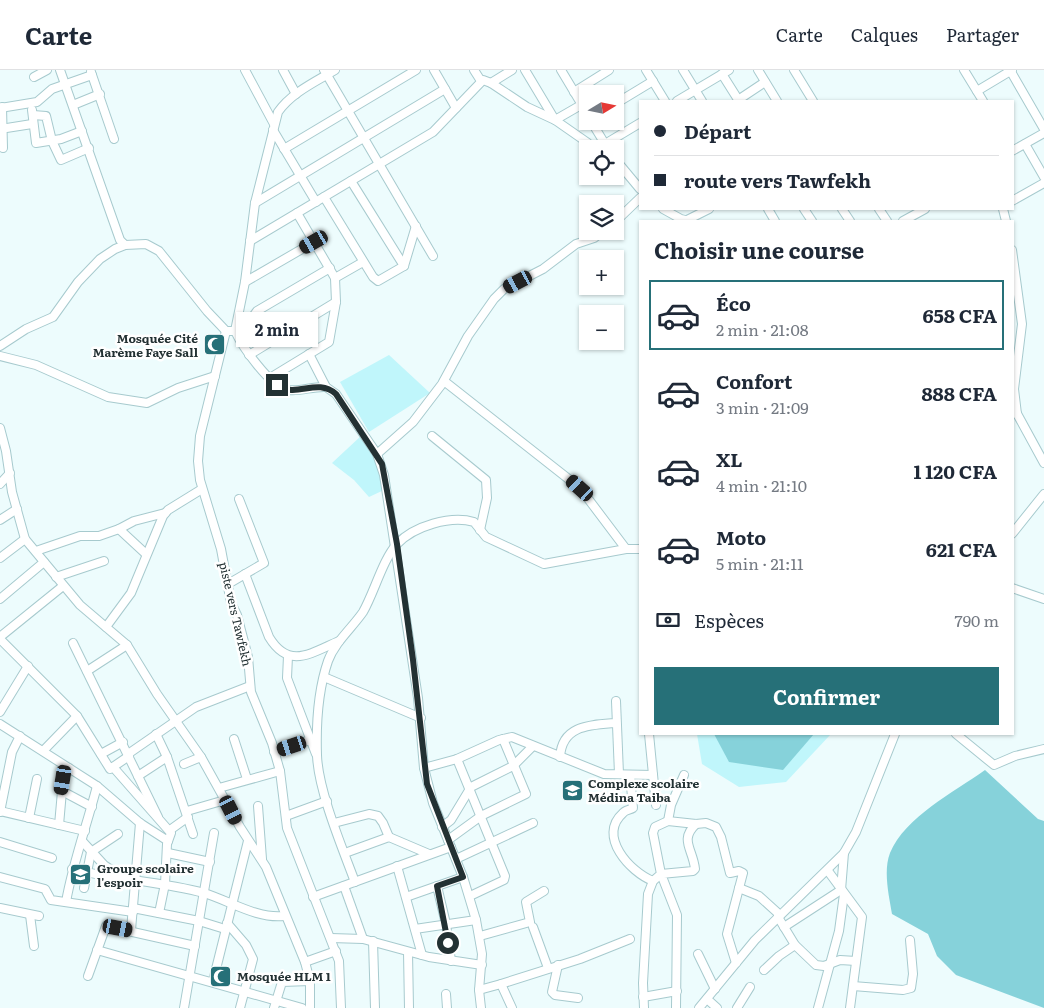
<!DOCTYPE html>
<html lang="fr">
<meta charset="utf-8">
<style>
:root{--surface:#fff;--page:#f2f2f3;--text:#1f2937;--muted:#747a83;--line:#e0e1e3;--accent:#267078}
body{margin:0;font-family:Literata,serif;background:var(--page);color:var(--text);height:100vh;display:flex;flex-direction:column;font-size:19px;white-space:nowrap}
*{box-sizing:border-box;margin:0}
p{font-size:16px;color:var(--muted)}
.icon{flex:none;width:28px;height:28px;fill:none;stroke:currentColor;stroke-width:2;stroke-linecap:round;stroke-linejoin:round}
.map{position:relative;flex:1;overflow:hidden}
.sheet{position:absolute;left:639px;top:150px;width:375px;height:515px;display:flex;flex-direction:column;background:var(--surface);border-radius:0px;box-shadow:0 1px 4px #0004}
.sheet>*{flex:none}
.guide{position:absolute;left:639px;top:30px;width:375px;height:110px;border-radius:0px;box-shadow:0 1px 4px #0004;display:grid;align-content:center;height:110px;padding:0 15px;background:var(--surface)}
.needle{width:32px;rotate:80deg}
.controls{position:absolute;left:579px;top:15px;display:grid;gap:10px}
.controls a{display:grid;place-items:center;width:45px;height:45px;border-radius:0px;background:var(--surface);box-shadow:0 1px 4px #0004;font-size:25px}
.end{position:absolute;width:22px;height:22px;margin:-11px;border:6px solid #233133;background:#fff;box-shadow:0 0 0 2px #fff}
.from{border-radius:50%}
.bubble{position:absolute;height:35px;border-radius:0px;background:var(--surface);box-shadow:0 1px 4px #0004;font-size:16px;font-weight:700;line-height:35px;text-align:center}
.car{position:absolute;width:15px;height:30px;margin:-15px -8px;border-radius:6px;box-shadow:0 0 4px 1px #0007;background:linear-gradient(#222 24%,#8ab4d8 0 40%,#222 0 76%,#8ab4d8 0 86%,#222 0)}
.guide b{display:flex;align-items:center;gap:18px;height:48px;font-size:19px}
.guide b+b{border-top:1px solid var(--line)}
.guide i{width:12px;height:12px;background:var(--text)}
ul{padding:0;list-style:none}
li{display:flex;align-items:center;gap:15px;height:70px;margin:0 10px 8px;padding:0 5px;border:2px solid transparent;border-radius:0px}
li div{flex:1}
li b{display:block;font-size:19px}
li em{font-style:normal;font-weight:700}
li.current{border-color:var(--accent)}
li>.icon{width:45px;height:45px;stroke-width:1.5}
h2{padding:0 15px;font-size:22px;line-height:60px}
.pay{display:flex;align-items:center;gap:12px;height:55px;padding:0 15px;font-size:19px}
.pay p{margin-inline-start:auto}
.primary-button{display:flex;gap:10px;margin-top:auto;padding:10px 15px}
.primary-button a{flex:1;height:58px;border-radius:0px;background:var(--accent);color:#fff;font-size:20px;font-weight:700;line-height:58px;text-align:center}
header{display:flex;align-items:center;gap:30px;box-sizing:border-box;height:70px;padding:0 25px;background:var(--surface);border-bottom:1px solid var(--line)}
header strong{font-size:24px}
nav{display:flex;gap:28px;margin-inline-start:auto;font-size:18px}
.map>svg:first-child{display:block}
</style>
<header>
<strong>Carte</strong>
<nav><a>Carte</a><a>Calques</a><a>Partager</a></nav>
</header>
<div class="map">
<svg width="1044" height="938" viewBox="0 0 1044 938">
<rect width="100%" height="100%" fill="#edfcfd"/>
<!-- green -->
<g fill="#c0f6fb">
<path d="M389,285l41,38 -61,39 -29,-50z"/>
<path d="M361,366l19,33 4,21 -15,7 -15,-17 -22,-17z"/>
<path d="M697,664h134l-45,48 -47,5 -37,-23z"/>
</g>
<!-- water -->
<g fill="#86d2da">
<path d="M714,664h100l-31,36 -54,-8z"/>
<path d="M985,700l53,49 6,2v187l-88,-33 -19,-19 -9,-22 -36,-20c-3,-18 -9,-43 -2,-61 15,-36 64,-61 95,-83z"/>
</g>
<g fill="none" stroke-linecap="round" stroke-linejoin="round">
<defs>
<g id="minor">
<path d="M60,0l60,170 5,5 21,-1 13,7 48,60 19,20h9l11,-5 11,-15 73,-43"/>
<path d="M245,0l29,54"/>
<path d="M283,0l13,24"/>
<path d="M324,0l109,186"/>
<path d="M335,0c-20,12 -44,23 -57,42l-23,91 -10,79 -10,49c7,15 35,56 53,59 12,2 25,-4 38,-3l10,7 41,60 7,21 34,223 6,70 9,35 30,74 13,43 6,34 -3,36 2,18"/>
<path d="M434,0l22,38"/>
<path d="M474,0l7,11"/>
<path d="M525,0l30,50 26,-15"/>
<path d="M561,0l27,45"/>
<path d="M646,0l19,31"/>
<path d="M683,0l19,31"/>
<path d="M758,0l19,31"/>
<path d="M794,0l19,31"/>
<path d="M964,0l19,31"/>
<path d="M1010,0l34,59"/>
<path d="M91,2l23,67"/>
<path d="M722,4l17,27"/>
<path d="M34,7l13,-7"/>
<path d="M491,13l21,-13"/>
<path d="M977,21l35,-21"/>
<path d="M574,22l35,-22"/>
<path d="M738,30l27,-18"/>
<path d="M677,31l52,-31"/>
<path d="M615,34l38,-23"/>
<path d="M73,35l27,-11"/>
<path d="M2,37l1,41"/>
<path d="M0,38l37,-6 15,-13 40,-14"/>
<path d="M32,40l4,33 25,-4 21,-8"/>
<path d="M33,45l13,1 6,25 9,19 28,-12"/>
<path d="M591,51l17,28"/>
<path d="M0,59l32,-5"/>
<path d="M273,60l43,72"/>
<path d="M605,74l35,-21"/>
<path d="M1025,74l19,33"/>
<path d="M284,79l132,-79"/>
<path d="M1012,81l32,-18"/>
<path d="M615,89l25,30"/>
<path d="M351,111l53,85"/>
<path d="M324,127l49,80 5,4 26,-15 12,-40"/>
<path d="M1012,131l32,-18"/>
<path d="M255,133l190,-114"/>
<path d="M663,139l18,10 8,2"/>
<path d="M768,139l7,12"/>
<path d="M804,139l8,12"/>
<path d="M842,139l8,12"/>
<path d="M879,139l8,12"/>
<path d="M1003,139l3,12"/>
<path d="M687,150l22,-11"/>
<path d="M903,151l22,-12"/>
<path d="M615,152l25,-24"/>
<path d="M250,171l183,-109 50,-52 8,3 36,24 28,13 33,23"/>
<path d="M1012,180l10,74 -8,65 3,25"/>
<path d="M335,208l28,-16"/>
<path d="M245,212l69,-40"/>
<path d="M226,261l-26,105 -2,25 2,19 21,69 10,54 6,12 11,42 3,35 21,51 8,28 7,57 52,133 2,47"/>
<path d="M0,276l26,-17 27,-12 25,-35 22,-23 15,-10 10,-4"/>
<path d="M309,284l17,33"/>
<path d="M249,285l87,-53"/>
<path d="M0,286l36,9 72,32 39,6 31,-15 37,-12"/>
<path d="M270,308l59,-36 7,-40 -1,-24 -38,-65"/>
<path d="M444,311l136,107 46,61h14"/>
<path d="M1015,340l29,53"/>
<path d="M0,358l6,23 6,41 13,47 55,66 47,40 30,49 44,63 39,70 26,40 39,95 5,19v27"/>
<path d="M432,366l54,44 1,18 -7,32"/>
<path d="M377,384l36,-32 29,-38 26,-48 26,-37 10,-10 39,-20 33,-25 18,-6 9,-7"/>
<path d="M0,414l10,-11"/>
<path d="M0,450l17,-11"/>
<path d="M119,459l27,25"/>
<path d="M1012,464l32,-40"/>
<path d="M36,481l44,-15h19l20,-7 15,-8 31,-8"/>
<path d="M0,488l25,-19"/>
<path d="M245,504l24,63c20,33 42,16 70,4"/>
<path d="M56,507l48,-16"/>
<path d="M228,514l36,-21 -25,-64"/>
<path d="M1012,518l32,11"/>
<path d="M0,529l44,-37"/>
<path d="M106,557l25,-34 32,-77 5,-6 34,-21"/>
<path d="M0,567l63,-51"/>
<path d="M0,569l77,77 33,53 19,-13"/>
<path d="M73,573l85,174"/>
<path d="M288,586l-1,22 29,76"/>
<path d="M87,601l40,-26"/>
<path d="M324,607l97,41"/>
<path d="M616,631l3,73"/>
<path d="M0,642l28,-46"/>
<path d="M0,654l97,62 43,37 28,18"/>
<path d="M156,664l11,23 26,77"/>
<path d="M649,664l7,71"/>
<path d="M956,664l38,31 21,-9 29,-7"/>
<path d="M234,669l13,40"/>
<path d="M43,681l34,-35"/>
<path d="M274,682l36,-12"/>
<path d="M101,684l22,-12"/>
<path d="M128,684l68,-47 54,-21"/>
<path d="M560,687c2,-32 30,-32 56,-34"/>
<path d="M457,689l48,117 -1,4 -34,16"/>
<path d="M184,694l17,-7"/>
<path d="M113,697l58,66 -4,11 -2,40 -6,29"/>
<path d="M424,698l33,-9 42,-19 13,-3 92,37 49,1"/>
<path d="M630,705l3,33c-3,2 -8,2 -10,5 -26,23 7,59 30,68"/>
<path d="M138,706l29,-19"/>
<path d="M219,718l61,-17"/>
<path d="M62,721l30,16"/>
<path d="M258,736l4,53"/>
<path d="M0,741l85,20"/>
<path d="M187,741l38,-11"/>
<path d="M0,742l12,-60 8,-16"/>
<path d="M286,746l41,-15"/>
<path d="M29,748l8,-39"/>
<path d="M668,751l3,-16 13,-30"/>
<path d="M334,753l35,-9 9,2 5,7 6,14"/>
<path d="M59,755l4,-45 6,-12"/>
<path d="M442,757l9,-7 20,-33 42,-21 20,-20"/>
<path d="M170,760l18,-13"/>
<path d="M448,770l33,-24 45,-22 -23,-55"/>
<path d="M82,771l22,24 21,14"/>
<path d="M0,772l52,16"/>
<path d="M168,783l42,9"/>
<path d="M345,783l44,-16 40,17"/>
<path d="M456,789l77,-36"/>
<path d="M397,796l25,89"/>
<path d="M72,799c43,11 89,12 132,24 26,8 53,26 80,23"/>
<path d="M828,801l34,46 -12,91"/>
<path d="M0,807l45,12 6,11 82,12"/>
<path d="M355,812c-13,-35 -37,-92 -38,-127 -1,-31 1,-65 11,-94 7,-19 24,-33 35,-49 11,-19 20,-53 34,-68 17,-18 54,-29 77,-22l12,15 58,27 82,-15"/>
<path d="M344,816l19,53"/>
<path d="M437,816l9,38 5,37"/>
<path d="M84,818l7,-36 27,-18"/>
<path d="M739,818l20,8 21,19"/>
<path d="M313,827l138,-50"/>
<path d="M406,827l57,-20"/>
<path d="M66,832c7,-40 21,-77 31,-116"/>
<path d="M0,838l39,8"/>
<path d="M133,838l66,13 26,8"/>
<path d="M30,845l4,31"/>
<path d="M778,847l17,28 21,20 8,1 16,-6 16,1"/>
<path d="M227,853l19,22 7,14 -13,49"/>
<path d="M533,857l15,41"/>
<path d="M784,857l57,-37 3,-37"/>
<path d="M415,859l61,-9"/>
<path d="M131,860l9,-107"/>
<path d="M480,866l50,-14 -4,-20 18,-11"/>
<path d="M331,868l32,1 66,18 53,8"/>
<path d="M373,871l2,67"/>
<path d="M97,880l205,58"/>
<path d="M408,882l1,56"/>
<path d="M698,884l17,35"/>
<path d="M305,892l31,-11"/>
<path d="M558,895l-6,27 3,3 23,3"/>
<path d="M764,900l15,-14 16,-11"/>
<path d="M88,906l18,-50 89,20"/>
<path d="M213,911l35,-140"/>
<path d="M501,914l79,-25 50,-20"/>
<path d="M853,916l50,4 8,-2 2,-14 -3,-34"/>
<path d="M479,920l22,-6 11,24"/>
<path d="M446,924l1,14"/>
<path d="M643,927l34,-6"/>
<path d="M707,929l10,9"/>
<path d="M184,938l30,-175"/>
<path d="M274,938l8,-26 28,-1"/>
<path d="M644,938l-1,-25 5,-89 5,-13 8,-7 -8,-41 2,-6 13,-6 28,3 10,-1 10,4 5,10 9,36 9,-2 4,2 -16,61 9,29"/>
<path d="M676,938l1,-93 -16,-41 32,-3 2,-2c-2,-20 -16,-29 1,-45"/>
<path d="M699,938l56,-68 89,-87 12,-21 39,-98"/>
<path d="M737,938l13,-21"/>
<path d="M818,938l21,-77 5,-37"/>
</g>
</defs>
<!-- minor casing -->
<use href="#minor" stroke="#a7cace" stroke-width="10"/>
<!-- minor -->
<use href="#minor" stroke="#fff" stroke-width="8"/>
</g>
<g fill="none" stroke-linecap="round" stroke-linejoin="round">
<!-- route -->
<path stroke="#233133" stroke-width="6" d="M277,315c20,14 39,-8 59,9l46,70 15,80 16,116 14,124 36,93 -26,9 11,57"/>
</g>
<!-- icons -->
<defs>
<symbol id="mosque-square" viewBox="-11 -11 22 22"><rect x="-9" y="-9" width="18" height="18" rx="4" fill="#267078" stroke="#fff"/><path d="M3.5-4.9A6 6 0 1 0 3.5 4.9A5 5 0 1 1 3.5-4.9Z" fill="#fff"/></symbol>
<symbol id="school-square" viewBox="-11 -11 22 22"><rect x="-9" y="-9" width="18" height="18" rx="4" fill="#267078" stroke="#fff"/><path d="M0-5L7-2L0 1L-7-2ZM-4 1L0 2.5L4 1V4Q0 6-4 4Z" fill="#fff"/></symbol>
</defs>
<g fill-rule="evenodd">
<use href="#mosque-square" x="202" y="262" width="25" height="25"/>
<use href="#school-square" x="560" y="708" width="25" height="25"/>
<use href="#school-square" x="68" y="792" width="25" height="25"/>
<use href="#mosque-square" x="208" y="894" width="25" height="25"/>
</g>
<g text-anchor="middle" dominant-baseline="central" stroke-width="5" stroke-linejoin="round" paint-order="stroke">
<!-- poi labels -->
<g font-size="12" font-weight="bold" fill="#233133" stroke="#fff" text-anchor="start">
<text x="198" y="268" text-anchor="end">Mosquée Cité<tspan x="198" dy="14">Marème Faye Sall</tspan></text>
<text x="588" y="713">Complexe scolaire<tspan x="588" dy="14">Médina Taiba</tspan></text>
<text x="97" y="798">Groupe scolaire<tspan x="97" dy="14">l'espoir</tspan></text>
<text x="237" y="906">Mosquée HLM 1</text>
</g>
<!-- street labels -->
<g font-size="12" fill="#233133" stroke="#fff">
<text transform="translate(236 544) rotate(77)">piste vers Tawfekh</text>
</g>
</g>
</svg>
<div class="controls">
<a><svg class="needle" viewBox="-14 -14 28 28"><path d="M0-13l5 13h-10z" fill="#e53935"/><path d="M0 13l5-13h-10z" fill="#747a83"/></svg></a>
<a><svg class="icon" aria-label="locate" viewBox="0 0 24 24"><circle cx="12" cy="12" r="6"/><path d="M12 2v4M12 18v4M2 12h4M18 12h4"/></svg></a>
<a><svg class="icon" aria-label="layers" viewBox="0 0 24 24"><path d="M12 4l9 5-9 5-9-5zM3 14l9 5 9-5"/></svg></a>
<a>+</a>
<a>−</a>
</div>
<i class="end from" style="left:448px;top:873px"></i>
<i class="end" style="left:277px;top:315px"></i>
<div class="bubble" style="left:236px;top:242px;width:82px">2 min</div>
<i class="car" style="left:314px;top:172px;rotate:240deg"></i>
<i class="car" style="left:518px;top:212px;rotate:242deg"></i>
<i class="car" style="left:580px;top:418px;rotate:312deg"></i>
<i class="car" style="left:292px;top:676px;rotate:252deg"></i>
<i class="car" style="left:63px;top:710px;rotate:189deg"></i>
<i class="car" style="left:231px;top:740px;rotate:153deg"></i>
<i class="car" style="left:118px;top:858px;rotate:101deg"></i>
<div class="guide">
<b><i class="from"></i>Départ</b>
<b><i></i>route vers Tawfekh</b>
</div>
<section class="sheet">
<h2>Choisir une course</h2>
<ul>
<li class="current"><svg class="icon" aria-label="car" viewBox="0 0 24 24"><path d="M5 17H2v-5l4-1 3-4h7l3 4 3 1v5h-3M9 17h6M6 11h13"/><circle cx="7" cy="17" r="2"/><circle cx="17" cy="17" r="2"/></svg><div><b>Éco</b><p>2 min · 21:08</p></div><em>658 CFA</em></li>
<li><svg class="icon" aria-label="car" viewBox="0 0 24 24"><path d="M5 17H2v-5l4-1 3-4h7l3 4 3 1v5h-3M9 17h6M6 11h13"/><circle cx="7" cy="17" r="2"/><circle cx="17" cy="17" r="2"/></svg><div><b>Confort</b><p>3 min · 21:09</p></div><em>888 CFA</em></li>
<li><svg class="icon" aria-label="car" viewBox="0 0 24 24"><path d="M5 17H2v-5l4-1 3-4h7l3 4 3 1v5h-3M9 17h6M6 11h13"/><circle cx="7" cy="17" r="2"/><circle cx="17" cy="17" r="2"/></svg><div><b>XL</b><p>4 min · 21:10</p></div><em>1 120 CFA</em></li>
<li><svg class="icon" aria-label="car" viewBox="0 0 24 24"><path d="M5 17H2v-5l4-1 3-4h7l3 4 3 1v5h-3M9 17h6M6 11h13"/><circle cx="7" cy="17" r="2"/><circle cx="17" cy="17" r="2"/></svg><div><b>Moto</b><p>5 min · 21:11</p></div><em>621 CFA</em></li>
</ul>
<div class="pay"><svg class="icon" aria-label="cash" viewBox="0 0 24 24"><path d="M3 7h18v10H3z"/><circle cx="12" cy="12" r="2"/></svg>Espèces<p>790 m</p></div>
<div class="primary-button"><a>Confirmer</a></div>
</section>
</div>
